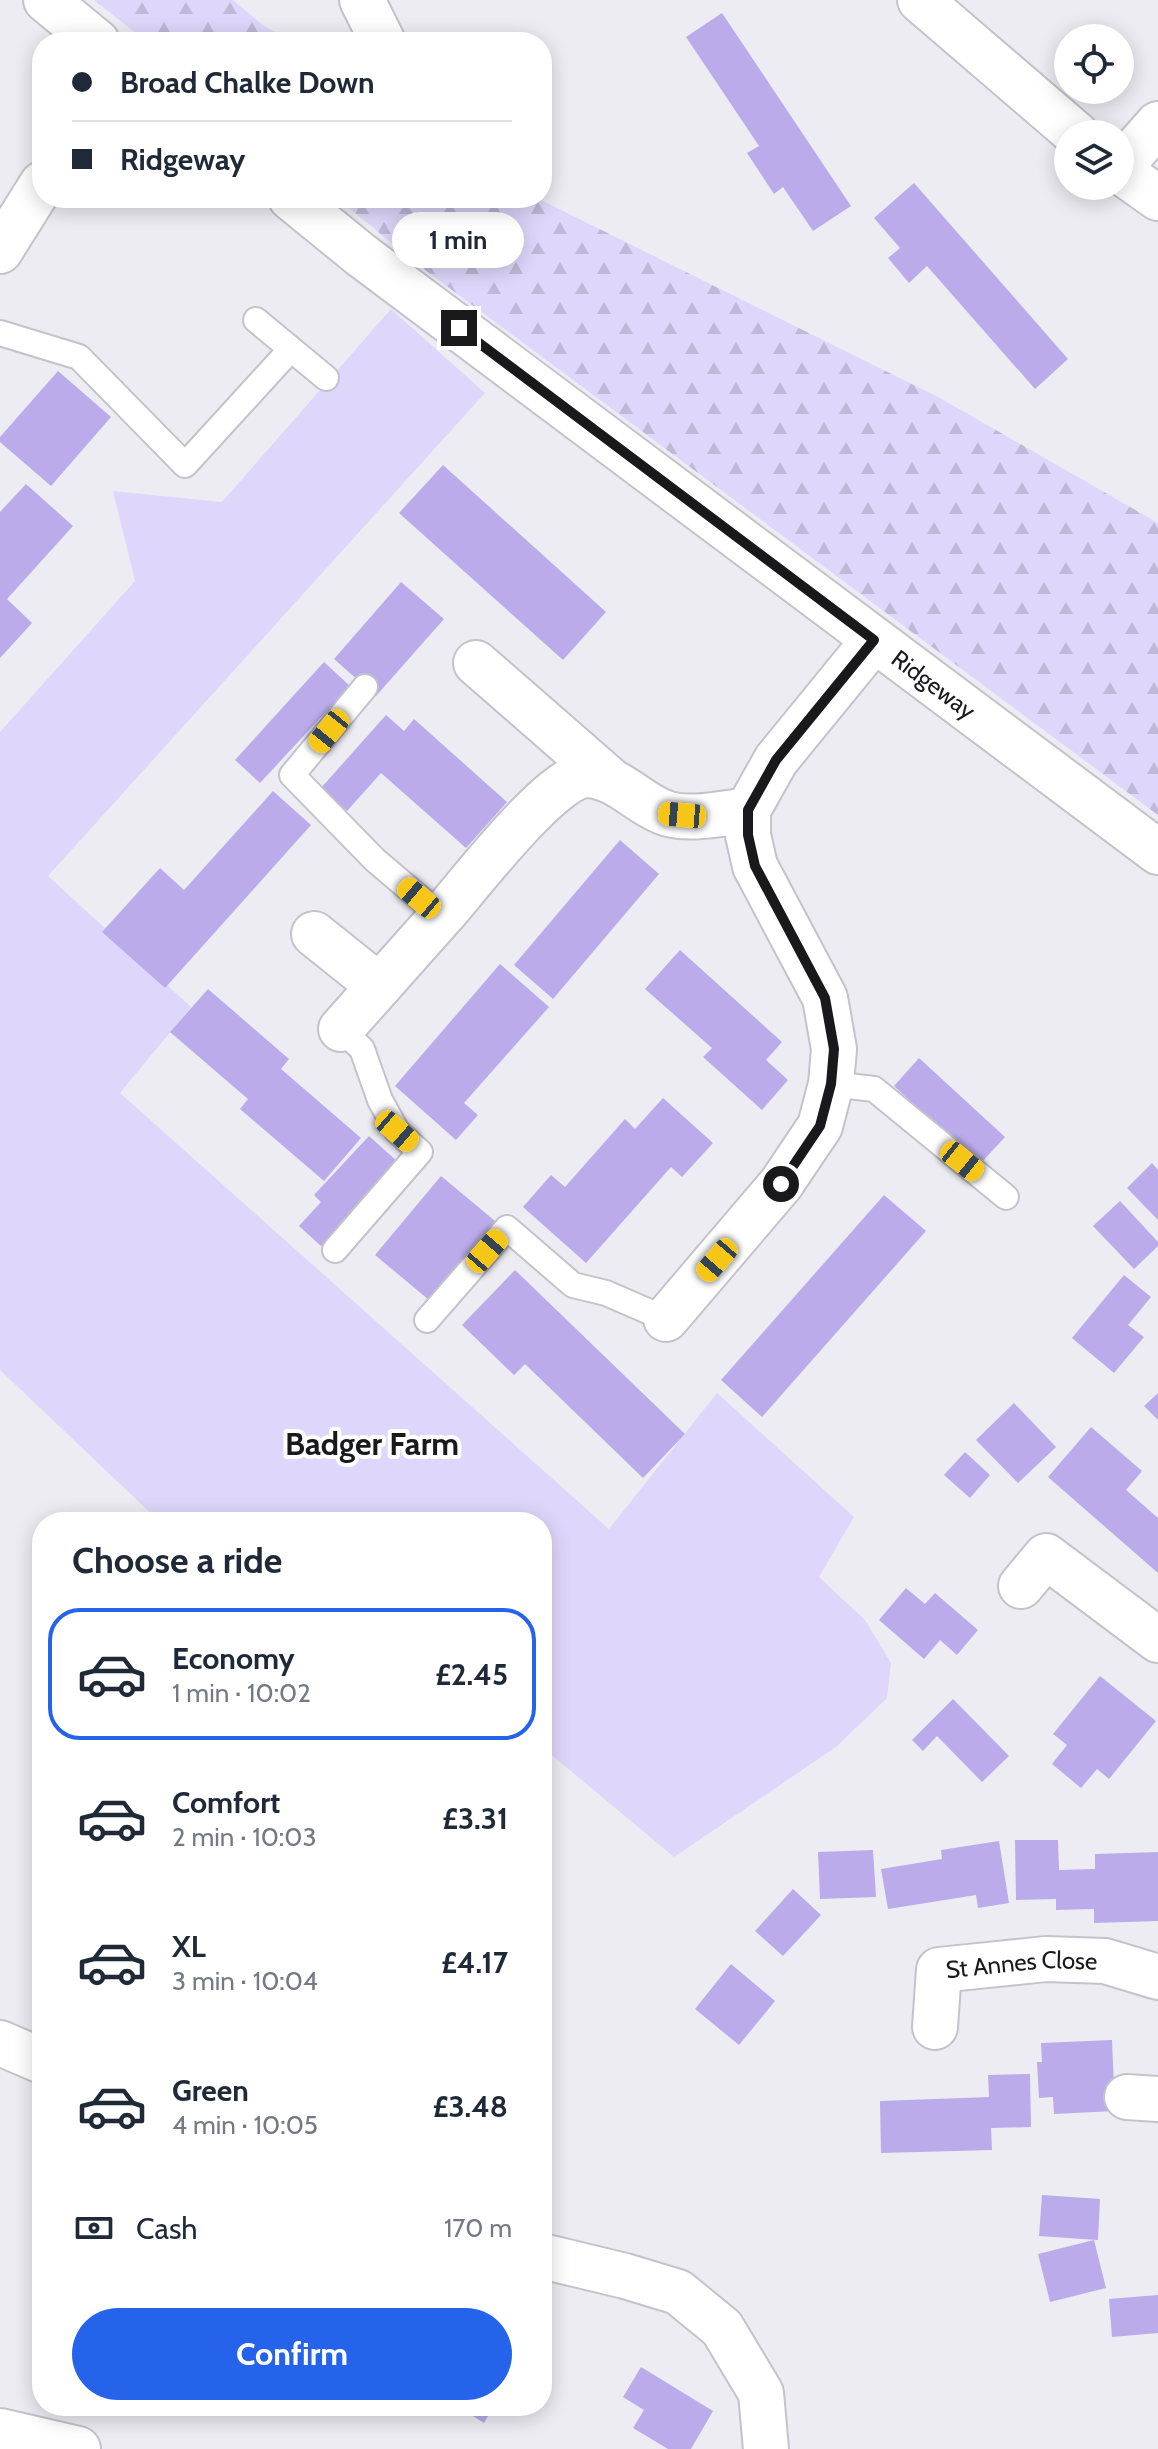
<!DOCTYPE html>
<meta charset="utf-8">
<style>
:root{--surface:#fff;--page:#f2f2f3;--text:#1f2937;--muted:#747a83;--line:#e0e1e3;--accent:#2563eb}
body{margin:0;font-family:Cabin,sans-serif;background:var(--page);color:var(--text);height:100vh;display:flex;flex-direction:column;font-size:30px;white-space:nowrap}
*{box-sizing:border-box;margin:0}
p{font-size:26px;color:var(--muted)}
.icon{flex:none;width:44px;height:44px;fill:none;stroke:currentColor;stroke-width:2;stroke-linecap:round;stroke-linejoin:round}
.map{position:relative;flex:1;overflow:hidden}
.details{position:absolute;left:32px;top:1512px;width:520px;height:904px;display:flex;flex-direction:column;background:var(--surface);border-radius:32px;box-shadow:0 4px 20px #0003}
.details>*{flex:none}
.top-card{position:absolute;left:32px;top:32px;width:520px;height:176px;border-radius:32px;box-shadow:0 4px 20px #0003;display:grid;align-content:center;height:176px;padding:0 40px;background:var(--surface)}
.buttons{position:absolute;left:1054px;top:24px;display:grid;gap:16px}
.buttons a{display:grid;place-items:center;width:80px;height:80px;border-radius:50%;background:var(--surface);box-shadow:0 4px 20px #0003;font-size:40px}
.end{position:absolute;width:36px;height:36px;margin:-18px;border:10px solid #19191c;background:#fff;box-shadow:0 0 0 4px #fff}
.from{border-radius:50%}
.bubble{position:absolute;height:56px;border-radius:28px;background:var(--surface);box-shadow:0 4px 20px #0003;font-size:26px;font-weight:700;line-height:56px;text-align:center}
.car{position:absolute;width:24px;height:48px;margin:-24px -12px;border-radius:10px;box-shadow:0 0 6px 2px #0007;background:linear-gradient(#f5c518 24%,#345 0 40%,#f5c518 0 76%,#345 0 86%,#f5c518 0)}
.top-card b{display:flex;align-items:center;gap:28px;height:76px;font-size:30px}
.top-card b+b{border-top:2px solid var(--line)}
.top-card i{width:20px;height:20px;background:var(--text)}
ul{padding:0;list-style:none}
li{display:flex;align-items:center;gap:24px;height:132px;margin:0 16px 12px;padding:0 24px;border:4px solid transparent;border-radius:32px}
li div{flex:1}
li b{display:block;font-size:30px}
li em{font-style:normal;font-weight:700}
li.on{border-color:var(--accent)}
li>.icon{width:72px;height:72px;stroke-width:1.5}
h2{padding:0 40px;font-size:36px;line-height:96px}
.pay{display:flex;align-items:center;gap:20px;height:88px;padding:0 40px;font-size:30px}
.pay p{margin-inline-start:auto}
.cta{display:flex;gap:16px;margin-top:auto;padding:16px 40px}
.cta a{flex:1;height:92px;border-radius:48px;background:var(--accent);color:#fff;font-size:32px;font-weight:700;line-height:92px;text-align:center}
.map>svg:first-child{display:block}
</style>
<div class="map">
<svg width="1158" height="2449" viewBox="0 0 1158 2449">
<defs>
<pattern id="forest-firs" width="22" height="20" patternUnits="userSpaceOnUse" patternTransform="scale(2)"><rect width="22" height="20" fill="#dfd7fb"/><path d="M5 1l3.5 6h-7zM16 11l3.5 6h-7z" fill="#bfb8d7"/></pattern>
</defs>
<rect width="100%" height="100%" fill="#edecf3"/>
<!-- green -->
<path fill="#dfd7fb" d="M391,309l94,84 -437,483 143,131 -71,86 489,436 108,-136 137,124 -35,60 46,43 26,43 -4,35 -51,49 -162,110 -132,-110v-225h-382l-160,-152v-638l135,-151 -22,-90 109,11z"/>
<!-- forest -->
<g fill="url(#forest-firs)">
<path d="M94,0h139l30,25 27,17h-143z"/>
<path d="M337,198h200l403,200 218,125v292l-741,-551z"/>
</g>
<!-- building -->
<g fill="#bbabeb">
<path d="M722,13l129,193 -38,25 -30,-44 -9,7 -27,-41 12,-7 -73,-109z"/>
<path d="M914,183l154,176 -33,30 -108,-123 -18,17 -21,-25 12,-10 -26,-30z"/>
<path d="M58,371l53,46 -60,69 -51,-44v-5z"/>
<path d="M443,465l163,147 -43,48 -164,-147z"/>
<path d="M26,484l47,42 -66,73 25,24 -32,35v-146z"/>
<path d="M401,582l43,37 -68,77 -42,-37z"/>
<path d="M324,662l26,24 -90,97 -25,-23z"/>
<path d="M386,715l18,16 10,-12 93,83 -41,46 -85,-75 -34,38 -26,-23z"/>
<path d="M273,791l38,34 -146,163 -63,-56 58,-64 24,22z"/>
<path d="M620,840l39,34 -106,125 -39,-34z"/>
<path d="M680,950l102,92 -16,18 22,20 -26,30 -59,-53 9,-9 -67,-59z"/>
<path d="M500,964l49,43 -85,96 14,12 -22,25 -61,-54z"/>
<path d="M208,989l81,70 -8,10 80,69 -37,43 -84,-72 8,-10 -78,-67z"/>
<path d="M919,1058l86,79 -26,28 -85,-79z"/>
<path d="M663,1098l50,45 -31,34 -11,-10 -85,96 -63,-56 28,-32 14,12 60,-68 10,10z"/>
<path d="M369,1136l29,26 -77,84 -22,-20 22,-24 -7,-7z"/>
<path d="M1152,1163l6,7v50l-31,-32z"/>
<path d="M441,1176l54,45 -66,79 -54,-45z"/>
<path d="M884,1195l42,36 -164,186 -41,-37z"/>
<path d="M1120,1201l38,41v4l-24,23 -41,-43z"/>
<path d="M515,1270l170,164 -42,44 -118,-114 -11,11 -52,-50z"/>
<path d="M1124,1275l27,22 -23,28 16,12 -30,36 -42,-35z"/>
<path d="M1158,1393v27l-14,-14z"/>
<path d="M1014,1403l42,44 -38,36 -42,-43z"/>
<path d="M1091,1427l51,44 -16,19 32,28v55l-110,-96z"/>
<path d="M965,1452l25,23 -20,23 -26,-23z"/>
<path d="M906,1588l19,16 10,-11 43,37 -21,25 -17,-15 -16,19 -45,-39z"/>
<path d="M1100,1676l56,45 -47,58 -12,-10 -16,19 -29,-24 15,-19 -14,-11z"/>
<path d="M953,1699l56,57 -27,26 -45,-46 -14,15 -11,-11z"/>
<path d="M1015,1840h43l1,30 36,-1v-15l63,-2v69l-64,2v-14l-38,1v-11l-40,1z"/>
<path d="M999,1841l10,62 -31,5 -2,-13 -88,14 -7,-40 61,-10 -1,-9z"/>
<path d="M873,1850l3,47 -56,2 -2,-47z"/>
<path d="M793,1889l28,26 -38,41 -28,-25z"/>
<path d="M731,1964l44,37 -36,44 -44,-36z"/>
<path d="M1112,2040l3,71 -61,3 -1,-17 -14,1 -2,-36h5l-1,-19z"/>
<path d="M1030,2074l1,53 -40,1 1,22 -111,3 -1,-52 109,-4 -1,-22z"/>
<path d="M1042,2195l58,4 -2,41 -59,-4z"/>
<path d="M1094,2240l12,48 -56,14 -12,-48z"/>
<path d="M1158,2295v38l-46,4 -3,-38z"/>
<path d="M641,2367l72,44 -22,38h-23l-35,-21 11,-18 -21,-13z"/>
<path d="M457,2406h56l-6,9 -14,-8 -9,16z"/>
</g>
<g fill="none" stroke-linecap="round" stroke-linejoin="round">
<defs>
<g id="lane">
<path d="M256,320l70,58"/>
<path d="M0,333l79,24 106,108 106,-116"/>
<path d="M365,687l-73,88 83,85 66,56"/>
<path d="M831,1084l43,5 132,108"/>
<path d="M335,1250l85,-98 -23,-21 -17,-31 -18,-51 -21,-20"/>
<path d="M427,1320l80,-92 66,57 33,8 60,26"/>
</g>
<g id="street">
<path d="M362,0l21,42"/>
<path d="M920,0l156,134"/>
<path d="M1120,167l38,-43"/>
<path d="M1120,171l38,27"/>
<path d="M0,251l42,-67"/>
<path d="M476,663l133,116"/>
<path d="M314,934l65,52"/>
<path d="M341,1029c35,-39 70,-79 105,-118 23,-26 109,-139 142,-136 30,2 49,27 75,37 23,10 61,1 85,-2"/>
<path d="M666,1319l115,-135 39,-58 11,-42 3,-35 -9,-51 -70,-132 -7,-31v-25l28,-50 98,-120"/>
<path d="M1021,1586l25,-30 112,84"/>
<path id="s1" d="M935,2027l4,-57 107,-11 59,2 53,16"/>
<path d="M0,2043l42,18"/>
<path d="M1127,2097l31,2"/>
<path d="M542,2256l83,20 53,16 44,36 39,65 5,56"/>
</g>
<g id="secondary">
<path d="M46,0l51,42"/>
<path id="s2" d="M291,198l70,57 797,597"/>
<path d="M0,2431l78,18"/>
</g>
</defs>
<!-- lane casing -->
<use href="#lane" stroke="#c4c2ca" stroke-width="28"/>
<!-- street casing -->
<use href="#street" stroke="#c4c2ca" stroke-width="48"/>
<!-- secondary casing -->
<use href="#secondary" stroke="#c4c2ca" stroke-width="48"/>
<!-- lane -->
<use href="#lane" stroke="#fff" stroke-width="24"/>
<!-- street -->
<use href="#street" stroke="#fff" stroke-width="44"/>
<!-- secondary -->
<use href="#secondary" stroke="#fff" stroke-width="44"/>
</g>
<g fill="none" stroke-linecap="round" stroke-linejoin="round">
<!-- route -->
<path stroke="#19191c" stroke-width="10" d="M459,328l415,312 -98,120 -28,50v25l7,31 70,132 9,51 -3,35 -11,42 -39,58"/>
</g>
<g text-anchor="middle" dominant-baseline="central" stroke-width="8" stroke-linejoin="round" paint-order="stroke">
<!-- street labels -->
<g font-size="24" fill="#19191c" stroke="#fff">
<text stroke="none"><textPath href="#s2" startOffset="806">Ridgeway</textPath></text>
<text stroke="none"><textPath href="#s1" startOffset="140">St Annes Close</textPath></text>
</g>
<!-- district labels -->
<g font-size="32" font-weight="bold" fill="#19191c" stroke="#fff">
<text x="372" y="1443">Badger Farm</text>
</g>
</g>
</svg>
<div class="buttons">
<a><svg class="icon" aria-label="locate" viewBox="0 0 24 24"><circle cx="12" cy="12" r="6"/><path d="M12 2v4M12 18v4M2 12h4M18 12h4"/></svg></a>
<a><svg class="icon" aria-label="layers" viewBox="0 0 24 24"><path d="M12 4l9 5-9 5-9-5zM3 14l9 5 9-5"/></svg></a>
</div>
<i class="end from" style="left:781px;top:1184px"></i>
<i class="end" style="left:459px;top:328px"></i>
<div class="bubble" style="left:392px;top:212px;width:132px">1 min</div>
<i class="car" style="left:329px;top:731px;rotate:219deg"></i>
<i class="car" style="left:682px;top:815px;rotate:275deg"></i>
<i class="car" style="left:419px;top:898px;rotate:310deg"></i>
<i class="car" style="left:397px;top:1131px;rotate:131deg"></i>
<i class="car" style="left:962px;top:1161px;rotate:129deg"></i>
<i class="car" style="left:487px;top:1251px;rotate:41deg"></i>
<i class="car" style="left:717px;top:1260px;rotate:221deg"></i>
<div class="top-card">
<b><i class="from"></i>Broad Chalke Down</b>
<b><i></i>Ridgeway</b>
</div>
<section class="details">
<h2>Choose a ride</h2>
<ul>
<li class="on"><svg class="icon" aria-label="car" viewBox="0 0 24 24"><path d="M5 17H2v-5l4-1 3-4h7l3 4 3 1v5h-3M9 17h6M6 11h13"/><circle cx="7" cy="17" r="2"/><circle cx="17" cy="17" r="2"/></svg><div><b>Economy</b><p>1 min · 10:02</p></div><em>£2.45</em></li>
<li><svg class="icon" aria-label="car" viewBox="0 0 24 24"><path d="M5 17H2v-5l4-1 3-4h7l3 4 3 1v5h-3M9 17h6M6 11h13"/><circle cx="7" cy="17" r="2"/><circle cx="17" cy="17" r="2"/></svg><div><b>Comfort</b><p>2 min · 10:03</p></div><em>£3.31</em></li>
<li><svg class="icon" aria-label="car" viewBox="0 0 24 24"><path d="M5 17H2v-5l4-1 3-4h7l3 4 3 1v5h-3M9 17h6M6 11h13"/><circle cx="7" cy="17" r="2"/><circle cx="17" cy="17" r="2"/></svg><div><b>XL</b><p>3 min · 10:04</p></div><em>£4.17</em></li>
<li><svg class="icon" aria-label="car" viewBox="0 0 24 24"><path d="M5 17H2v-5l4-1 3-4h7l3 4 3 1v5h-3M9 17h6M6 11h13"/><circle cx="7" cy="17" r="2"/><circle cx="17" cy="17" r="2"/></svg><div><b>Green</b><p>4 min · 10:05</p></div><em>£3.48</em></li>
</ul>
<div class="pay"><svg class="icon" aria-label="cash" viewBox="0 0 24 24"><path d="M3 7h18v10H3z"/><circle cx="12" cy="12" r="2"/></svg>Cash<p>170 m</p></div>
<div class="cta"><a>Confirm</a></div>
</section>
</div>
